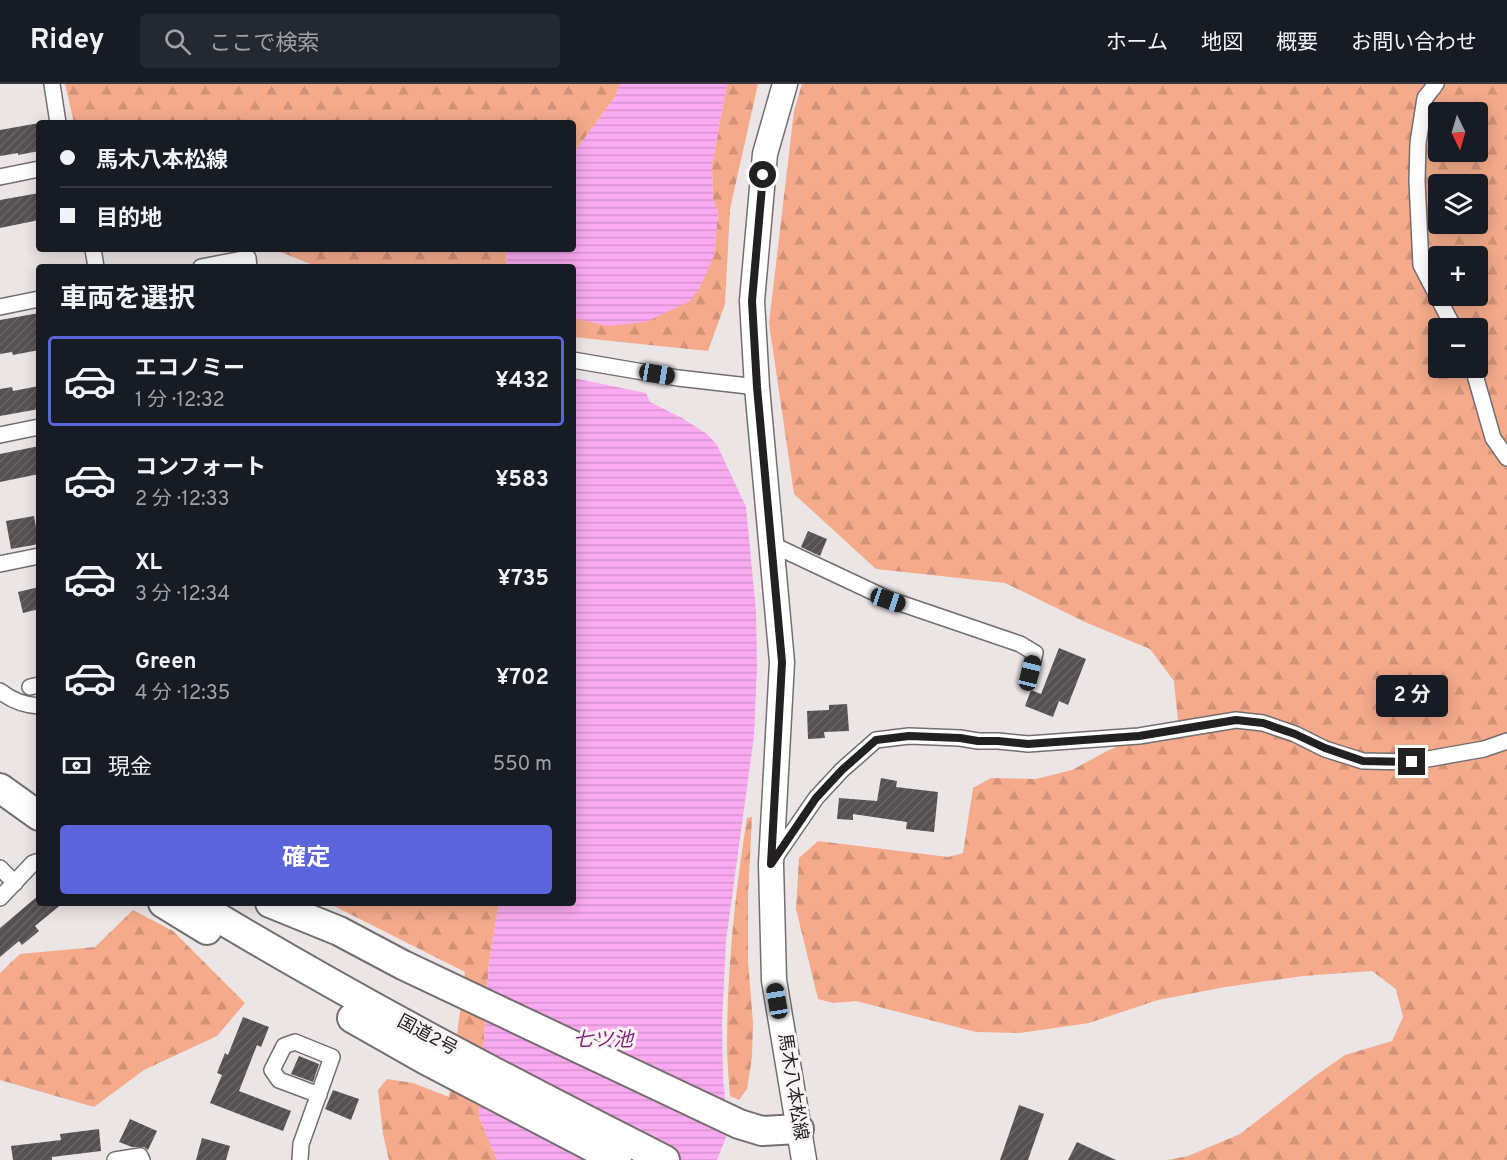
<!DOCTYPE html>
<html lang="ja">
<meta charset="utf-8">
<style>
:root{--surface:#171b24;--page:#242831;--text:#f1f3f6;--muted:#9ea1a6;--line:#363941;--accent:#5c64dc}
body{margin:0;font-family:Overpass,"Noto Sans JP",sans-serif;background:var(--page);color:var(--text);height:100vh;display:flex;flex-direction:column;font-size:22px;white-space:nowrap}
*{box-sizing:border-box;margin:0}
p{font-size:20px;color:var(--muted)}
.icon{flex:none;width:33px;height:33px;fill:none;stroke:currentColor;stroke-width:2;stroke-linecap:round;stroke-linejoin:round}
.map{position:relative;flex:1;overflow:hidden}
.side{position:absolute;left:36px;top:180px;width:540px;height:642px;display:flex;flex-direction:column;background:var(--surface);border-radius:6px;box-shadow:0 3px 15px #0003}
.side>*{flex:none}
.top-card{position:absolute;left:36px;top:36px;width:540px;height:132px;border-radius:6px;box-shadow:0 3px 15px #0003;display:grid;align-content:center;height:132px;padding:0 24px;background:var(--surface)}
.needle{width:39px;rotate:175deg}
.buttons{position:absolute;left:1428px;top:18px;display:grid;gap:12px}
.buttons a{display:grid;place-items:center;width:60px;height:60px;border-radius:6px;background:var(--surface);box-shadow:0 3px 15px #0003;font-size:30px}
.end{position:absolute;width:27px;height:27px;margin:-14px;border:8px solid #222020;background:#fff;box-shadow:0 0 0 3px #fff}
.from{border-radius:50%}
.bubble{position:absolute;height:42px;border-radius:6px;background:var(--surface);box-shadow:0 3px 15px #0003;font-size:20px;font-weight:700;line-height:42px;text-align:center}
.car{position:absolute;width:18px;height:36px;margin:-18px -9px;border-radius:8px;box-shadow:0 0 4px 2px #0007;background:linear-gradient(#222 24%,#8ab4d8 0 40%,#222 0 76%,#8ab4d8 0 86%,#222 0)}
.top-card b{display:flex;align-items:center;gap:21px;height:57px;font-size:22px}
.top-card b+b{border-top:2px solid var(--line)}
.top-card i{width:15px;height:15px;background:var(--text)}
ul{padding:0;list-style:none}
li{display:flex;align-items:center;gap:18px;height:90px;margin:0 12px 9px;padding:0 12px;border:3px solid transparent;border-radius:6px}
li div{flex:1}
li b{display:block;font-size:22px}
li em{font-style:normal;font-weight:700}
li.on{border-color:var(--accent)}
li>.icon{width:54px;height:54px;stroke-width:1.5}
h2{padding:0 24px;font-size:27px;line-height:72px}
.pay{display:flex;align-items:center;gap:15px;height:66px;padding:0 24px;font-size:22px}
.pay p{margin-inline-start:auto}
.cta{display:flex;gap:12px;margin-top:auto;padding:12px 24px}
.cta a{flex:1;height:69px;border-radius:6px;background:var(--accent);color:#fff;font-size:24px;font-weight:700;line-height:69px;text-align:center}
header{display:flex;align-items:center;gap:36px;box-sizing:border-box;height:84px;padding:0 30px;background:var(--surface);border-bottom:2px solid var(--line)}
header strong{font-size:28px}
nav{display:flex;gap:33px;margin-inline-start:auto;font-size:21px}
.search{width:420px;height:54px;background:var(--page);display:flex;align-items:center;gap:15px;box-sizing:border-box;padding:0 21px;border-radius:6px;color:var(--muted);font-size:22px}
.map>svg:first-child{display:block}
</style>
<header>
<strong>Ridey</strong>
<div class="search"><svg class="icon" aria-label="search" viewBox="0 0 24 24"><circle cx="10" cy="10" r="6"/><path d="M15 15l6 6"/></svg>ここで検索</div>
<nav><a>ホーム</a><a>地図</a><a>概要</a><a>お問い合わせ</a></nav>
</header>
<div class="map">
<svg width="1507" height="1076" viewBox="0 0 1507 1076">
<defs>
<pattern id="forest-firs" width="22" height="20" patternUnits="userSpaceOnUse" patternTransform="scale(1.5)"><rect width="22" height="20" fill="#f4aa8b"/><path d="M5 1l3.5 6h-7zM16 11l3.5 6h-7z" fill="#d19278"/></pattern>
<pattern id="water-rules" width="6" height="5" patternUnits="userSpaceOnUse" patternTransform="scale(1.5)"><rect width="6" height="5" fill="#f9aaf0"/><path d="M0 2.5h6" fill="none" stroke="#d592ce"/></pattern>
<pattern id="building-hatch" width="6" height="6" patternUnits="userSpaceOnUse" patternTransform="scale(1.5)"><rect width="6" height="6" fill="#555052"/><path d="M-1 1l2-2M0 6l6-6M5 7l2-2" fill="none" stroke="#6a6667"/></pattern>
</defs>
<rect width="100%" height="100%" fill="#ece5e6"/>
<!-- forest -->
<g fill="url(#forest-firs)" fill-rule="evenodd">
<path d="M65,0h555l-5,13 -42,57v-31h-499z"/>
<path d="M727,0h31l-28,125 -5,95 -17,47 -135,-14v-19l126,-29 15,-34 4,-42 -5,-14 -1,-34z"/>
<path d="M802,0h705v1076h-339l20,-4 52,-22 75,-58 30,-21 47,-14 11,-24 -7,-28 -24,-18 -69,5 -78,11 -67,13 -69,23 -69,10 -44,-1 -120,-31 -23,2 -15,-4 -22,-90 3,-51 19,-17 130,16 15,-4 10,-65 18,-10 45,1 36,-9 37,-20 69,-29 -4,-40 -24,-32 -65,-27 -80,-39 -129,-14 -82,-75 -25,-171 25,-212zM1438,28h40v40h-40zM1438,100h40v40h-40zM1438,172h40v40h-40zM1438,244h40v40h-40z"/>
<path d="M273,165h233l1,18h-189z"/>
<path d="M752,733l-4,79v65l5,62 -1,34 -5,32 -8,11 -9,-4c-1,-17 -3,-34 -3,-50 0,-77 8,-153 20,-228z"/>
<path d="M328,819h171l-10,58 -10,156 18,43h-108l-6,-26 -5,-44 9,-11 26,4 36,14 16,-125z"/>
<path d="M133,826l40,21 72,72 -28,33 -73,34 -50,37 -94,-27v-107l20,-19 75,-7z"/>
</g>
<!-- water -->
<g fill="url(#water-rules)">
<path d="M620,0h107l-15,81 1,34 5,14 -4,43 -15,33 -9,12 -44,21 -38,4 -35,-8v-51h-66l-1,-18h67v-95l42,-57z"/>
<path d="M573,294l73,15 4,9 32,16 25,16 10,11 29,62 10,105 1,55 -3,69 -28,205 -4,83 1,53 5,55 -11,28h-220l-18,-43 10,-156 10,-58h74z"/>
</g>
<!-- building -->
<g fill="url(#building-hatch)">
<path d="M39,39v28l-21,4v-2l-18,3v-26z"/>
<path d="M39,109v27l-39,8v-28z"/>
<path d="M39,229v37l-26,5 -1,-3 -12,2v-34z"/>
<path d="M39,302v23l-39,7v-27l12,-2 1,4z"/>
<path d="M39,362v28l-39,8v-28z"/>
<path d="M34,432l5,28 -28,5 -5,-28z"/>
<path d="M808,447l19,8 -7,17 -19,-9z"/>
<path d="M39,503v22l-16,4 -5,-21z"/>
<path d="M1059,564l27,11 -18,46 -9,-4 -6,16 -28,-11 6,-16 10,4z"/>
<path d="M847,620l2,27 -25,1 1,6 -17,1 -1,-28 22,-1v-5z"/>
<path d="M881,694l16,3 -1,6 42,5 -4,40 -28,-3 1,-7 -54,-8v6l-16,-1 2,-21 38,3z"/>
<path d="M39,811v8h24l-28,23 4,5 -17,14 -3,-4 -19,16v-29z"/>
<path d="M243,933l26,10 -8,20 -4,-2 -18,46 52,20 -8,20 -73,-28 12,-28 -5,-2 8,-20 3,2z"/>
<path d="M299,972l20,8 -6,18 -22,-8z"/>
<path d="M333,1006l26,9 -8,21 -26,-11z"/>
<path d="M1019,1021l25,9 -16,46h-28z"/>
<path d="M130,1035l27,12 -9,19 -4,-3h-12l-13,-5z"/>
<path d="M99,1045l2,22 -49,6v3h-39l-2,-14 50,-6 -1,-6z"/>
<path d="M202,1054l28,8 -4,14h-30z"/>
<path d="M1077,1058l39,18h-48z"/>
</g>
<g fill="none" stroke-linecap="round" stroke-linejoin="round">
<defs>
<g id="street">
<path d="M52,0l6,39"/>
<path d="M1436,0l-11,14 -7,45 -1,38 4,84 33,63"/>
<path d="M0,93l39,-8"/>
<path d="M93,165l3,18"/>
<path d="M201,183l47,-9 1,9"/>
<path d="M0,223l39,-8"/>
<path d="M573,276l105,18 79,9"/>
<path d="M1473,284l20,70 14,20"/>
<path d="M0,351l39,-8"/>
<path d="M771,460l117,55 132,45 15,9 -5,20"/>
<path d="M0,480l39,-8"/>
<path d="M30,603l9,-2"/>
<path d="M0,607c11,9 24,14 39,15"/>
<path d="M774,775l42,-61 26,-28 34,-30 33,-4 51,2 18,3h20l30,3 111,-8 97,-16 27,3 32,11 30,15 38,12 48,1 73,-13 23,-8"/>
<path d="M0,784l15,15"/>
<path d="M0,814l33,-35 6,-2"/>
<path d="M115,1076l25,-4 2,4"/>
<path d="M300,1076l1,-16 31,-87 -37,-15 -11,4 -12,24 7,10 40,15"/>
</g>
<path id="primary" d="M785,0l-20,70 -13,147 5,86 25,275 -11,202 3,116 30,180"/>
<g id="highway">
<path d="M0,704l39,28"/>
<path d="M163,819l44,27"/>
<path d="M194,819c153,93 311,176 471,257"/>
<path d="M270,819l69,28 64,34 336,159 23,7 37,-2"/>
<path d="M352,934l74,42 191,100"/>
</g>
</defs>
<!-- street casing -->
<use href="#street" stroke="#746e6f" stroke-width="18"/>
<!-- primary casing -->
<use href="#primary" stroke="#746e6f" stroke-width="27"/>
<!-- highway casing -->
<use href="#highway" stroke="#746e6f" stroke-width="32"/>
<!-- street -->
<use href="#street" stroke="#fff" stroke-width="15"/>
<!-- primary -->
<use href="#primary" stroke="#fff" stroke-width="24"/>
<!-- highway -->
<use href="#highway" stroke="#fff" stroke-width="28"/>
</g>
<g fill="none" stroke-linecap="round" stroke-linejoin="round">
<!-- route -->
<path stroke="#222020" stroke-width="8" d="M763,91l-11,126 5,86 25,275 -11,202 45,-66 26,-28 34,-30 33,-4 51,2 18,3h20l30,3 111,-8 97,-16 27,3 32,11 30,14 38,13 49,1"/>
</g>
<g text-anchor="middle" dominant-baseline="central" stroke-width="6" stroke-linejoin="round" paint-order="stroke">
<!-- street labels -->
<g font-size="18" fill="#222020" stroke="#faf3f4">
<text transform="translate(427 952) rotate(28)">国道2号</text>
<text transform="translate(792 1003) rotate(81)">馬木八本松線</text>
</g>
<!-- water labels -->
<g font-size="20" font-style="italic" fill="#81287b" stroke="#faf3f4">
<text x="603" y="957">七ツ池</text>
</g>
</g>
</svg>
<div class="buttons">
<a><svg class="needle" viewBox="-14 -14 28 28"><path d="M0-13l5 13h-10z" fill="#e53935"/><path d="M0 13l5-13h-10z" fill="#9ea1a6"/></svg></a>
<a><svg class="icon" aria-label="layers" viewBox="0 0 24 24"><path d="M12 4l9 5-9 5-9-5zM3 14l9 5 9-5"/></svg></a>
<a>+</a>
<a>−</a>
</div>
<i class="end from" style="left:763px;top:91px"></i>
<i class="end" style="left:1412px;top:678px"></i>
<div class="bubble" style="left:1376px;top:591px;width:72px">2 分</div>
<i class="car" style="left:657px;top:290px;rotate:100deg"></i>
<i class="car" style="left:888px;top:516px;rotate:109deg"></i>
<i class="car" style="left:1030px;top:589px;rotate:14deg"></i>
<i class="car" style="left:777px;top:917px;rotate:350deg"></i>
<div class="top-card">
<b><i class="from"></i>馬木八本松線</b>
<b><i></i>目的地</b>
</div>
<section class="side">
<h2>車両を選択</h2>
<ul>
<li class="on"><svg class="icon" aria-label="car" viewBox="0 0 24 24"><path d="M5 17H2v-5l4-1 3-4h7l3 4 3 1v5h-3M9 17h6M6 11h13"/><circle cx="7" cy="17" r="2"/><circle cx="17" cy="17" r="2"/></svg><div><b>エコノミー</b><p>1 分 · 12:32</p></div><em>¥432</em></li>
<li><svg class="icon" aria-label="car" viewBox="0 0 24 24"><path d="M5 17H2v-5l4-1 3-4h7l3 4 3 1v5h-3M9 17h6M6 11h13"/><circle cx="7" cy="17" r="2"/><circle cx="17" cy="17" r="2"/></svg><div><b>コンフォート</b><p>2 分 · 12:33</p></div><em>¥583</em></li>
<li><svg class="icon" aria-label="car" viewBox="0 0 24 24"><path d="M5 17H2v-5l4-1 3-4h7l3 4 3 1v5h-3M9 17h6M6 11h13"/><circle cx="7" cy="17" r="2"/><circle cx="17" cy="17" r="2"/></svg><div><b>XL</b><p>3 分 · 12:34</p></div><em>¥735</em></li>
<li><svg class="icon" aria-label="car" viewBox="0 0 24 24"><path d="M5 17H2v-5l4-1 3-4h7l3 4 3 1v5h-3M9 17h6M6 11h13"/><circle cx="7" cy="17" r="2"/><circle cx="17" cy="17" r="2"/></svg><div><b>Green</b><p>4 分 · 12:35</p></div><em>¥702</em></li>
</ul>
<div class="pay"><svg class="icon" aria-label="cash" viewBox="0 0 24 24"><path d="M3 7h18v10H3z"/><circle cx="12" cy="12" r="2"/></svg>現金<p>550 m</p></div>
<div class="cta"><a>確定</a></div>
</section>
</div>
